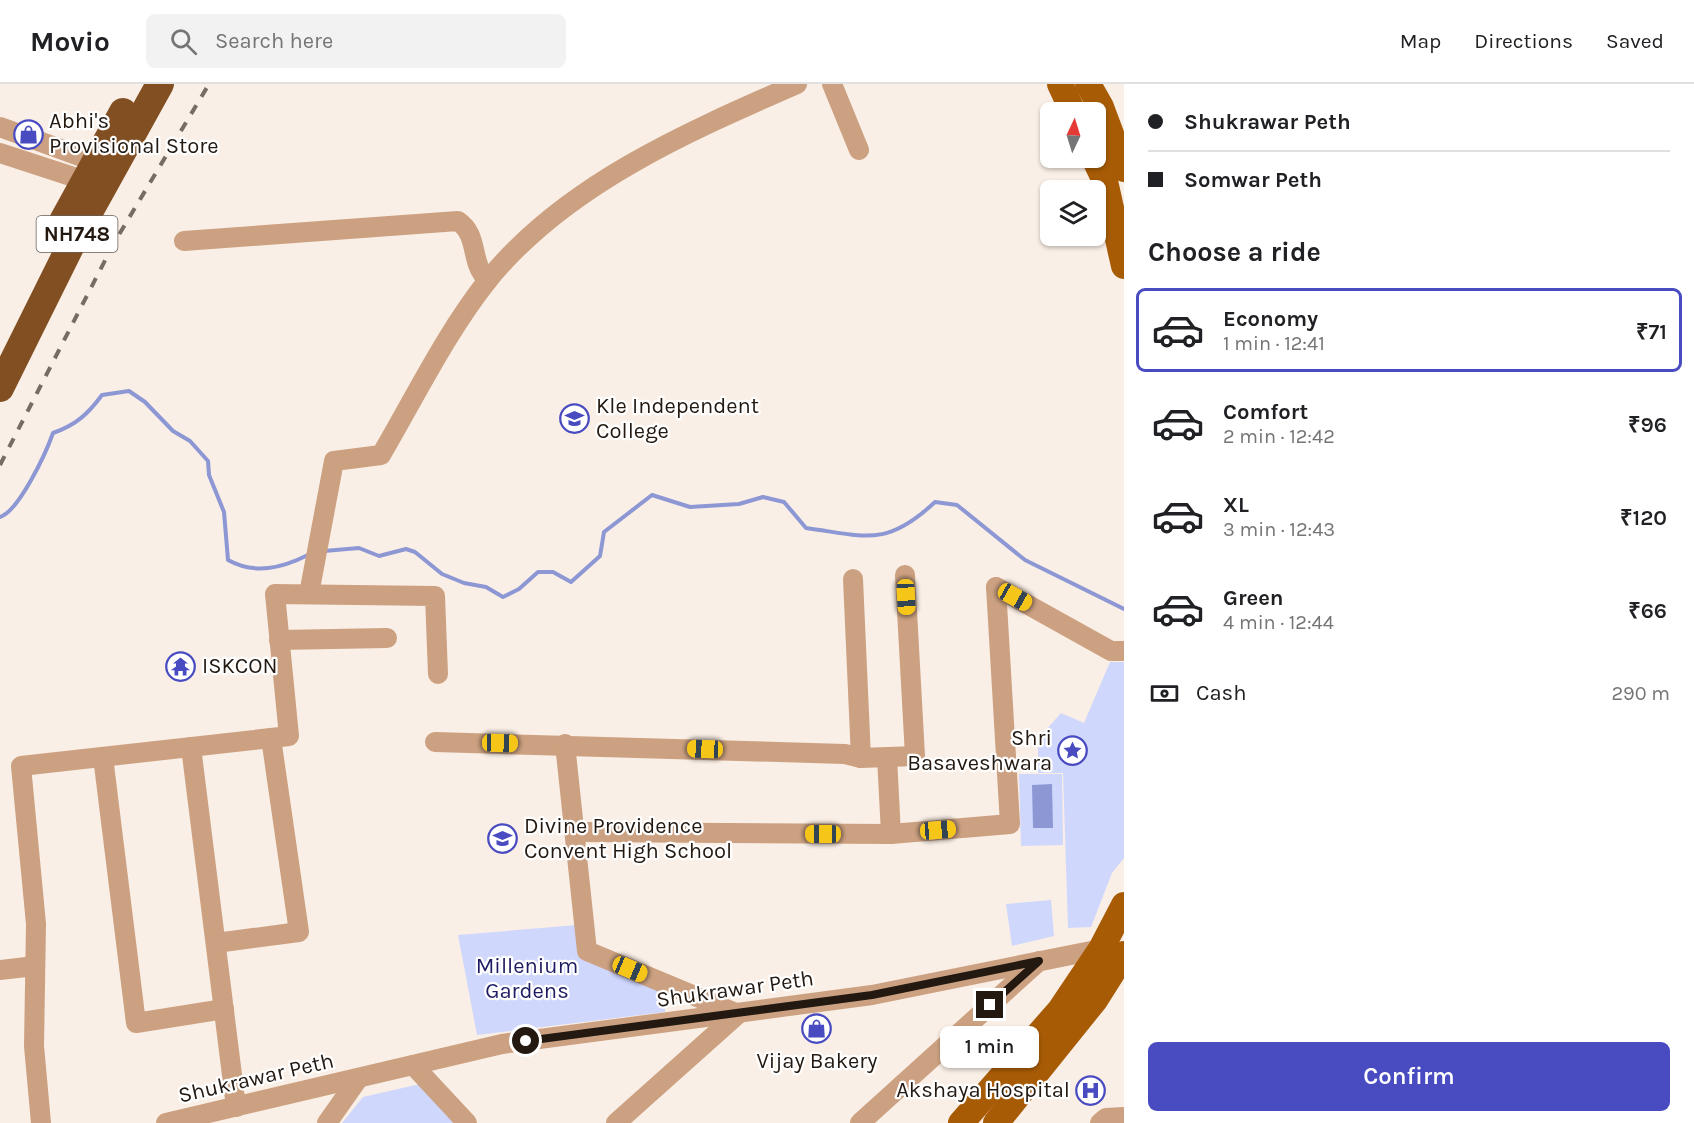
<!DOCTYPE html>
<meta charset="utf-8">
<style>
:root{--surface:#fff;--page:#f2f2f2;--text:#202124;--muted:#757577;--line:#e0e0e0;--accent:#494cc1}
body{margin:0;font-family:Karla,sans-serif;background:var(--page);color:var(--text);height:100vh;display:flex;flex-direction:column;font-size:22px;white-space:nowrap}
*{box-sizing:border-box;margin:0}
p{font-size:20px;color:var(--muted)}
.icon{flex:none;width:33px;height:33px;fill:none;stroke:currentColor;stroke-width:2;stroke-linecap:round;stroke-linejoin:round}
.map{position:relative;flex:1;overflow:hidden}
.drawer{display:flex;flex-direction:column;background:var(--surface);width:570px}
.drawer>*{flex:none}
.guide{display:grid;align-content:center;height:132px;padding:0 24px;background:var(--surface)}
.needle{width:39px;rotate:4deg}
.controls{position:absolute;left:1040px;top:18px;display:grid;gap:12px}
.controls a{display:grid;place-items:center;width:66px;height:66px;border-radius:9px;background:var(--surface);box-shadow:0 2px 4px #0004;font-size:30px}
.end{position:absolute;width:27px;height:27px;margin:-14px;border:8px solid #231911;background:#fff;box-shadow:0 0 0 3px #fff}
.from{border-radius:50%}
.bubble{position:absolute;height:42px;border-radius:9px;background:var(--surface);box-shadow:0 2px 4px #0004;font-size:20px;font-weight:600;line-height:42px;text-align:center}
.car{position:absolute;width:18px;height:36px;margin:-18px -9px;border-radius:8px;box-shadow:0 0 4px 2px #0007;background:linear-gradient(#f5c518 24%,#345 0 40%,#f5c518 0 76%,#345 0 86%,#f5c518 0)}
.guide b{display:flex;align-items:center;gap:21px;height:57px;font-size:22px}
.guide b+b{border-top:2px solid var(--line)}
.guide i{width:15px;height:15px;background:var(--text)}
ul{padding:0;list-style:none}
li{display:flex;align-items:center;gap:18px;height:84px;margin:0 12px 9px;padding:0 12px;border:3px solid transparent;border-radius:9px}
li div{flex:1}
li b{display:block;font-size:22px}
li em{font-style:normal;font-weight:600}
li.on{border-color:var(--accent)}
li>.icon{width:54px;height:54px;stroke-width:1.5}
h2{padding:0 24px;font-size:27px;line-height:72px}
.pay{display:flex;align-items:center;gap:15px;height:66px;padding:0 24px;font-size:22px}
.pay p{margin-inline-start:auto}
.primary-button{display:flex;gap:12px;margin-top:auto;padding:12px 24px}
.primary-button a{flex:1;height:69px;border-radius:9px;background:var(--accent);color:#fff;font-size:24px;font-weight:600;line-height:69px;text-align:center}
header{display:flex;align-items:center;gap:36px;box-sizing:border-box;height:84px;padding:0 30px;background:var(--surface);border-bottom:2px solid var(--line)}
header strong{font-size:28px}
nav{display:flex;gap:33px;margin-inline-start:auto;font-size:21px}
.search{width:420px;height:54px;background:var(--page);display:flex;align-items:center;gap:15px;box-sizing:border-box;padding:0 21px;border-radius:9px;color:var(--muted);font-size:22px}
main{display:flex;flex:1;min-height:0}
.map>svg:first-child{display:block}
</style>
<header>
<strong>Movio</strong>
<div class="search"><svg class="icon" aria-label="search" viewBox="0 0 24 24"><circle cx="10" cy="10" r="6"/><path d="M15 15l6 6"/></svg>Search here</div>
<nav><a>Map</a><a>Directions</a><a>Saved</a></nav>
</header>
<main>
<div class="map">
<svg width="1124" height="1039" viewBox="0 0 1124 1039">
<rect width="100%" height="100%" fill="#faefe6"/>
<!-- green -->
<g fill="#d0d7fd">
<path d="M1110,578h14v196l-12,15 -21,54 -23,1 -5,-155h-25v-34l23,-26 23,10z"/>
<path d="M1019,690h43l1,71 -42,1z"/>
<path d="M1051,816l3,36 -42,10 -6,-42z"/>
<path d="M577,841l4,29 84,35v23l-188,23 -19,-100z"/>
<path d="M420,1000l36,39h-114l21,-26z"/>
</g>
<!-- water -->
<path fill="#8c97d4" d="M1052,700l1,44h-20l-1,-43z"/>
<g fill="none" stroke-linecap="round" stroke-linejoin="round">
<!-- stream -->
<g stroke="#8c97d4" stroke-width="4">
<path d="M0,433c19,-6 46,-64 53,-84 23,-8 35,-19 49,-38l27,-4 16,11 28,29 17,10 18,20 1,14 15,37 4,48c27,15 54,8 80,-5"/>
<path d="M324,467l35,-3 20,8 27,-7 9,3 27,22 22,9 22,4 17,10 16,-8 19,-17h15l18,10 29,-26 4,-24 48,-37 38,12 49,-3 24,-7 21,5 22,26c59,8 80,20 129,-26l22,3 68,55 99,49"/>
</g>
<!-- minor -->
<g stroke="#cca181" stroke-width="20">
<path d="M832,0l27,66"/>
<path d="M0,43l107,39"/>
<path d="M0,69l95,31"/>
<path d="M184,157l274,-20c22,15 11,42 30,59"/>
<path d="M853,495l8,179"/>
<path d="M996,503l115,64h13"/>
<path d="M309,510l25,-133 47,-6c34,-58 65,-122 107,-175 77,-95 199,-148 309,-196"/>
<path d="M279,556l108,-2"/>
<path d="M435,658l410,12 16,4 54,-2 -10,-181"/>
<path d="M565,660l22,207 151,63 -122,109"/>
<path d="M191,663l45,360"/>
<path d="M103,673l33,266 88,-14"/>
<path d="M887,673l4,77"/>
<path d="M575,748l316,2 119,-10 -14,-237"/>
<path d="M216,859l83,-11 -28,-194"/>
<path d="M0,886l35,-4"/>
<path d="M413,981l54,58"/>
<path d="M41,1039l-7,-77 2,-122 -15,-158 268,-30 -14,-142 160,2 3,78"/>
<path d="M166,1039l336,-79 370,-49 229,-46 7,4"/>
<path d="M327,1039l31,-44"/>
<path d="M860,1039l179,-162"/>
<path d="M1100,1039l6,-5 18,-1"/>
</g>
<!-- major -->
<g stroke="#a75b05" stroke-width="26">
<path d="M1060,0l13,28"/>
<path d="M1088,0l13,23 23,62"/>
<path d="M1094,74l11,23 19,85"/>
<path d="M961,1039l99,-113 41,-61 23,-44"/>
<path d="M996,1039l99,-123 29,-46"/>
</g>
<!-- highway -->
<g stroke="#824f22" stroke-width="28">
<path d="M63,137l60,-109"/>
<path d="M0,304l73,-147 87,-157"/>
</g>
<!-- rail -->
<path stroke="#776c64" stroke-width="4" stroke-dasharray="10 10" stroke-linecap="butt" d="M0,381l114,-222 95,-159"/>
</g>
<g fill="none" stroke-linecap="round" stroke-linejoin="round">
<!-- route -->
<path stroke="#231911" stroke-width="8" d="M526,957l346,-46 167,-34 -49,44"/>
</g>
<!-- icons -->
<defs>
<symbol id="shop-ring" viewBox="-11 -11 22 22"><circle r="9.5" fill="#fff" stroke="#494cc1" stroke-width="1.5"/><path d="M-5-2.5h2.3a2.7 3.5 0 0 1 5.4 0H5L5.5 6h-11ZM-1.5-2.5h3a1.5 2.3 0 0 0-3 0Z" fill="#494cc1"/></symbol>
<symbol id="university-ring" viewBox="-11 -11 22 22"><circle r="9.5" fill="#fff" stroke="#494cc1" stroke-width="1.5"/><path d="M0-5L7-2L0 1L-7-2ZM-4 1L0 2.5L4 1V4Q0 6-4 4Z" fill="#494cc1"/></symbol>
<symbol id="temple-ring" viewBox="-11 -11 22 22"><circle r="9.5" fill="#fff" stroke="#494cc1" stroke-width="1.5"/><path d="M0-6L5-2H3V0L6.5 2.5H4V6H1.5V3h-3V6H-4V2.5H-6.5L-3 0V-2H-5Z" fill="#494cc1"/></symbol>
<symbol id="sight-ring" viewBox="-11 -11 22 22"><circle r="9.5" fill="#fff" stroke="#494cc1" stroke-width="1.5"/><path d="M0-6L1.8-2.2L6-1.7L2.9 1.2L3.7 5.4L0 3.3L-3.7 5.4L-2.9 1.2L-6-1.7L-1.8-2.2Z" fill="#494cc1"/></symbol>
<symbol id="school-ring" viewBox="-11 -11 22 22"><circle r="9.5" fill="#fff" stroke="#494cc1" stroke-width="1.5"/><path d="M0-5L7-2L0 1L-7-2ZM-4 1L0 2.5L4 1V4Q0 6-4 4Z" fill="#494cc1"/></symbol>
<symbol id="hospital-ring" viewBox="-11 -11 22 22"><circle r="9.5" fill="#fff" stroke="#494cc1" stroke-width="1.5"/><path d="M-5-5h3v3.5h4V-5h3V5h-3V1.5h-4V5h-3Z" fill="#494cc1"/></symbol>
</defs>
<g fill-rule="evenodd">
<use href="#shop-ring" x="12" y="34" width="33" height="33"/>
<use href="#university-ring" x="558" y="318" width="33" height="33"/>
<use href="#temple-ring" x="164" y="566" width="33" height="33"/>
<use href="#sight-ring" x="1056" y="650" width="33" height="33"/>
<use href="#school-ring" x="486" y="738" width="33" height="33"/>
<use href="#shop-ring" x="800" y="928" width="33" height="33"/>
<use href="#hospital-ring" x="1074" y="990" width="33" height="33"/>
</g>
<g text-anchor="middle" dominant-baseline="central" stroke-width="4.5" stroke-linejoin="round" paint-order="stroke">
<!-- shield labels -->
<rect fill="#fff" stroke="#655e58" stroke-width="1.5" x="36.5" y="132" width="81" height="36" rx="4.5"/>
<g font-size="21" font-weight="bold" fill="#231911">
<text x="77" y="150">NH748</text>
</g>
<!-- poi labels -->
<g font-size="22" fill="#231911" stroke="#fff" text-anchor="start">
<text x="49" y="37">Abhi's<tspan x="49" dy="25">Provisional Store</tspan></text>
<text x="596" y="322">Kle Independent<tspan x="596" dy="25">College</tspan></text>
<text x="202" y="582">ISKCON</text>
<text x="1052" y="654" text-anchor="end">Shri<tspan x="1052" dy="25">Basaveshwara</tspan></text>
<text x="524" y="742">Divine Providence<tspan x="524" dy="25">Convent High School</tspan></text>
<text x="817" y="977" text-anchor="middle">Vijay Bakery</text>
<text x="1070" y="1006" text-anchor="end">Akshaya Hospital</text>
</g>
<!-- park labels -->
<g font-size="22" fill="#1e1c63" stroke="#fff">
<text x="527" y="882">Millenium<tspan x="527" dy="25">Gardens</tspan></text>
</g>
<!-- street labels -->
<g font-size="22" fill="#231911" stroke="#fff">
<text transform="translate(735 905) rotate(-8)">Shukrawar Peth</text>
<text transform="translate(256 994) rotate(-13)">Shukrawar Peth</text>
</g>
</g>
</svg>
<div class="controls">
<a><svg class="needle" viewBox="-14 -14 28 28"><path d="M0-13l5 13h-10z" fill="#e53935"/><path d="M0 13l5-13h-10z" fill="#757577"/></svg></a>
<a><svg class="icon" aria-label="layers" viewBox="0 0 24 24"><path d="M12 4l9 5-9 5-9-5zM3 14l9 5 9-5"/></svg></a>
</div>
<i class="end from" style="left:526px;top:957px"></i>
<i class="end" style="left:990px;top:921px"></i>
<div class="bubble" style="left:940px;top:942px;width:99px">1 min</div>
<i class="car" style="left:906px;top:513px;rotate:177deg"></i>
<i class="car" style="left:1015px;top:513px;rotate:119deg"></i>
<i class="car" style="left:500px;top:659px;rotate:91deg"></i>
<i class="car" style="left:705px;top:665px;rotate:272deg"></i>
<i class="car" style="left:938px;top:746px;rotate:85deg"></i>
<i class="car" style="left:823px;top:750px;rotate:270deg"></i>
<i class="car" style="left:630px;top:885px;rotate:113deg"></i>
</div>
<section class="drawer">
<div class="guide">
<b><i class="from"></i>Shukrawar Peth</b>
<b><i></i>Somwar Peth</b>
</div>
<h2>Choose a ride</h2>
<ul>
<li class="on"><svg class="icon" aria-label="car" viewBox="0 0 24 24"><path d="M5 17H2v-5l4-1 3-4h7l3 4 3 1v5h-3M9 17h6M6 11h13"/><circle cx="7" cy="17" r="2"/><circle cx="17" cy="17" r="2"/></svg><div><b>Economy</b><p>1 min · 12:41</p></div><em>₹71</em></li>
<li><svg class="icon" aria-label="car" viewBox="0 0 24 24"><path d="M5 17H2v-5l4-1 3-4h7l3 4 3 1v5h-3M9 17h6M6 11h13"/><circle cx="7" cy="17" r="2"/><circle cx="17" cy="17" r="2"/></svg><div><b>Comfort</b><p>2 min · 12:42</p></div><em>₹96</em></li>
<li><svg class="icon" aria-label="car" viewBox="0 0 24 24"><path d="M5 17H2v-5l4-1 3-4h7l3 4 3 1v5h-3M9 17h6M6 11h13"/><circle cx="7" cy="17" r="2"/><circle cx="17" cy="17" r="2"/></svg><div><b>XL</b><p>3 min · 12:43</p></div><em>₹120</em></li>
<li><svg class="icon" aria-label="car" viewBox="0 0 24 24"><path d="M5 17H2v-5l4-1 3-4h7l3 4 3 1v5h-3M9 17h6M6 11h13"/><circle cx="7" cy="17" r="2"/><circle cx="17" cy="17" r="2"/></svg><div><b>Green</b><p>4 min · 12:44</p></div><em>₹66</em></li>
</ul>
<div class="pay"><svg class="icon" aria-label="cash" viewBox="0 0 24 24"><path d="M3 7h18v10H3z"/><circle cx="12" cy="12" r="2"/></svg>Cash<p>290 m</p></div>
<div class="primary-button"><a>Confirm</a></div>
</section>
</main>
